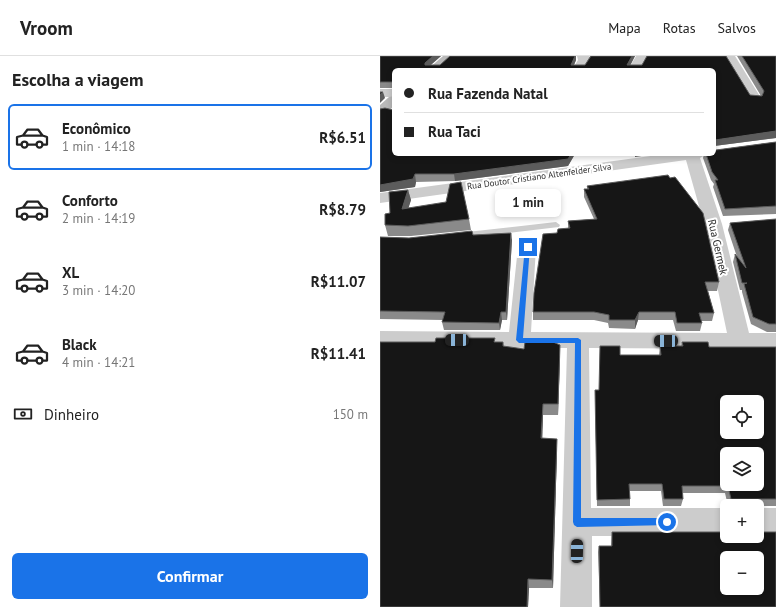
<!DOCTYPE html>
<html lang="pt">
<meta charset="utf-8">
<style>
:root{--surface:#fff;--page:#f2f2f2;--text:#222;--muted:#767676;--line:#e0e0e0;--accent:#1a73e8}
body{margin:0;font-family:"PT Sans",sans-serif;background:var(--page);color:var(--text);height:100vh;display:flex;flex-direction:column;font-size:15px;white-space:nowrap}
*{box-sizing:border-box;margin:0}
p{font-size:13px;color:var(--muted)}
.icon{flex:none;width:22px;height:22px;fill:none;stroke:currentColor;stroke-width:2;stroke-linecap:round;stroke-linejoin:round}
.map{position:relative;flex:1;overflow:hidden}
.details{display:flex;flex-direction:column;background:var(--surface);width:380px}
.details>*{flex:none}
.hud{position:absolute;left:12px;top:12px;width:324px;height:88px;border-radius:6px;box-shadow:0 2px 6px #0003;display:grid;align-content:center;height:88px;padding:0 12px;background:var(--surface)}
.tools{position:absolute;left:340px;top:339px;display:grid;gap:8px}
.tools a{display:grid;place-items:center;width:44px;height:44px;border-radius:6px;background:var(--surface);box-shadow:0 2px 6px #0003;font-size:20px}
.end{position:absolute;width:18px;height:18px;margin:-9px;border:5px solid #1a73e8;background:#fff;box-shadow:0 0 0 2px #fff}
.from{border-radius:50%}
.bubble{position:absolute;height:28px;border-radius:6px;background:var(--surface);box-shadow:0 2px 6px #0003;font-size:13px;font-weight:600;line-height:28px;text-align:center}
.car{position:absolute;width:12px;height:24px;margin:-12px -6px;border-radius:5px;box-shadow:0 0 3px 1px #0007;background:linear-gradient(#222 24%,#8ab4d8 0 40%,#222 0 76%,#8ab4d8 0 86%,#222 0)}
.hud b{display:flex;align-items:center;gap:14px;height:38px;font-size:15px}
.hud b+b{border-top:1px solid var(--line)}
.hud i{width:10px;height:10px;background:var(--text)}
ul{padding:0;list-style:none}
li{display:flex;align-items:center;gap:12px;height:66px;margin:0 8px 6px;padding:0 4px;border:2px solid transparent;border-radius:6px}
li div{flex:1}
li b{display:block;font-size:15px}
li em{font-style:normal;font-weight:600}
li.on{border-color:var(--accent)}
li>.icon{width:36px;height:36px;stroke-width:1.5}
h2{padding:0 12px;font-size:18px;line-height:48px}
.pay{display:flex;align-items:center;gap:10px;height:44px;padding:0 12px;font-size:15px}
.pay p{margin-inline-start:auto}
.button{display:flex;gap:8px;margin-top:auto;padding:8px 12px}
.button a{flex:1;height:46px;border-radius:6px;background:var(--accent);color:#fff;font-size:16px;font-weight:600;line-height:46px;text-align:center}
header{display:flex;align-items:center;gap:24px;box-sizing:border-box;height:56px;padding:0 20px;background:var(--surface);border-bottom:1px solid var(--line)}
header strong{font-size:19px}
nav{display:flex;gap:22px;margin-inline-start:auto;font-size:14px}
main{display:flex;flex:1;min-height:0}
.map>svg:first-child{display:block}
</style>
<header>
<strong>Vroom</strong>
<nav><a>Mapa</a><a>Rotas</a><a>Salvos</a></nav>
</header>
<main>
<section class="details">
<h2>Escolha a viagem</h2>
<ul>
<li class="on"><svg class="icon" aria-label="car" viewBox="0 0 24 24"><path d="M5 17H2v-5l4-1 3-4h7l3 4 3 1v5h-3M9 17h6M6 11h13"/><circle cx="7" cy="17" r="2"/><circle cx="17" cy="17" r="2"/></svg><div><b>Econômico</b><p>1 min · 14:18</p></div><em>R$6.51</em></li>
<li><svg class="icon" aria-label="car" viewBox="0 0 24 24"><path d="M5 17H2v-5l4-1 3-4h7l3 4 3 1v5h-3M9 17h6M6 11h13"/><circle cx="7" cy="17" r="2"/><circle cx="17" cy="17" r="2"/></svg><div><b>Conforto</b><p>2 min · 14:19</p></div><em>R$8.79</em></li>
<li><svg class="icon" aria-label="car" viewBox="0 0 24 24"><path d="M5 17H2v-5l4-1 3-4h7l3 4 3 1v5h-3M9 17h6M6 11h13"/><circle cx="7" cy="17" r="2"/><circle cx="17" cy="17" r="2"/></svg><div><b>XL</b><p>3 min · 14:20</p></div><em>R$11.07</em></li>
<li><svg class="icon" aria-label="car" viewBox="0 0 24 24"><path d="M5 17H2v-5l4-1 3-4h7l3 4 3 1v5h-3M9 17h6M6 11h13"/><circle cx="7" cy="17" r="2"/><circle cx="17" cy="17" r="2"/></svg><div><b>Black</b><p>4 min · 14:21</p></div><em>R$11.41</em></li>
</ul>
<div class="pay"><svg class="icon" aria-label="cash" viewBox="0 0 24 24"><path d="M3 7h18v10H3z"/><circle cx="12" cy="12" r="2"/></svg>Dinheiro<p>150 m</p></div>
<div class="button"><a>Confirmar</a></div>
</section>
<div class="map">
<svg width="396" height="551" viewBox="0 0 396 551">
<rect width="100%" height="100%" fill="#fff"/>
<!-- water -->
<path fill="#c9d6ec" d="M140,145l2,6 -26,2 -1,-4z"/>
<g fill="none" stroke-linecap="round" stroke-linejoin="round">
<!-- lane -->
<path fill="#ccc" fill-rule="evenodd" d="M176,166l4,3 -1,2 -101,12 -5,-3 5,-3z"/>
<!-- street -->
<g fill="#ccc" fill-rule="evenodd">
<path d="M197,0h12l1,4 -6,10h-12l6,-10z"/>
<path d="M256,0h12l-8,14h-12z"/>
<path d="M343,0h12l26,42 -1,3h-10z"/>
<rect x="0" y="33" width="14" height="8"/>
<path d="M285,98h41l-6,4 22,66 27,109h27v16l-187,-1 2,160h136v28h-135v71h-32l7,-259 -187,-1v-16l129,1 9,-85 2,-4 7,-2 7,2 2,4 -5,85 196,1 -23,-109 -18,-64 -306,43v-10z"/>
<rect x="377" y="452" width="19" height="28"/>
</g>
<!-- secondary -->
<g fill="#b9b9b9" fill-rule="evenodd">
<path d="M63,0h13l-16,14h-13z"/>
<path d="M14,40v10l-9,8 -5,1v-10l9,-8z"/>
</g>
</g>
<!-- wall -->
<g fill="#8a8a8a">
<path d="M0,0h61l-10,9h9l10,-9h126v4l-2,5h11l5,-9h45l-5,9h12l5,-9h79l24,39 11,1 -24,-40h39v82l-62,8v-76h-320v84h181l-7,12 -113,15 -39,1 -1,5 -35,5v-83l5,-1 8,2v-22h-13z"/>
<path d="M396,86v72l-53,2 -10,-29 1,-3 -3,-4 -8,-22 1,-4h10l2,-4z"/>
<path d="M207,130l132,96 -2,9h-9l6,22 -2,8h-10v2l-2,8h-24l-3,-11h-35l-3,9 -26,-1 -1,-5 -14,-3h-61v-8l24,-79 11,-5v-7l26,-2 -10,-22v-8h3z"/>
<path d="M28,134l3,10 -3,8 61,11 2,11 -60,6h-23l-3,-11 5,-12z"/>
<path d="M396,163v113h-9l-16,-8 -9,-32v-2h-2l-7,-28 2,-8 2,3 -9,-27 2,-7z"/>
<path d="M93,179l39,5 -5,80h-5l-2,10h-56l-2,-8 1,-2 -63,-1v-82l29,1z"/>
<path d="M115,286h8l1,5 56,9 -2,59h-15l-1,23 15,11 -4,139h-24l-1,19z"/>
<path d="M302,286l27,5h67v159h-48l-3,-13h-43l1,6 -2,7h-18l-2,-15h-31v15h-33l-2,-116h4l21,-35h39l1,-9h21z"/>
<path d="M232,476l164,75h-176l-2,-55 1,-6h12z"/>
</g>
<!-- shaded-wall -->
<g fill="#5c5c5c">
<path d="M53,0h8l-15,13 -1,-4v-2z"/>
<path d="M195,0h1v4l-4,10 -1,-5z"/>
<path d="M252,0h3l-7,14 -1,-5z"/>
<path d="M3,36l2,6 -5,5v-8z"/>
<path d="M396,75v7l-62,8 1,-6z"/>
<path d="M191,98h4l-7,12 -113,15 -1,-7z"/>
<path d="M255,98h19l-19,3z"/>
<path d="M35,118l1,8 -1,5 -35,5v-7z"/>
<path d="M28,134l3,10 -6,19 -3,-10z"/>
<path d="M131,177l1,7 -5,80 -1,-8z"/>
<path d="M121,256l1,8 -2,10 -1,-7z"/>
<path d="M259,256l-1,8 -3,9v-9z"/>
<path d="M180,289v11l-2,59v-11z"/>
<path d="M163,348v11l-1,34 -1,-11z"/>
<path d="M177,383v10l-4,139 -1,-8z"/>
<path d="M148,523l1,9 -1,19h-1z"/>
</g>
<!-- building -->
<g fill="#161616" stroke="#5c5c5c" fill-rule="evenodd">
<path d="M0,0h53l-8,7v2h15l10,-9h125l-4,9h14l6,-9h41l-5,9h15l5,-9h79l24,39 12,1 2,-5 -22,-35h34v75l-61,9 -1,5v-75h-320v84h177l-3,5 -114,15h-39l-2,5 -33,6v-76l5,-1 8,2 1,-28h-14z"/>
<path d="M0,36h3l-3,3z"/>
<path d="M396,86v64l-51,3 -10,-29h3l-6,-8 -6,-18h8v-4h2z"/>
<path d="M288,119l2,3 5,-1 28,36 16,69h-14l9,31h-15l3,10h-25l-2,-11h-36l-4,8h-26v-5l-15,-3h-61l1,-19 9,-59 14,-1 1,-4 12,-1 -2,-7 29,-2 -13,-30h5l-2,-3z"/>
<path d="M81,126l8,37 -61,7 -23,-1v-11l5,-1 -1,-21 19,-2 -6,19 44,-7 4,-18z"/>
<path d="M396,163v105h-7l-16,-7 -9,-33 3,-1h-5l-7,-29 11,14 -16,-45z"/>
<path d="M92,175l1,4 38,-2 -5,79h-5l-2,11 -57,-1 3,-10 -65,-1v-74l29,1z"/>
<path d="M56,282h59l-1,4h9v4l21,3 1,-7h28l7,3 -2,59h-15l-2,34 16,1 -5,141 -24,-1 -1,28h-147v-265h55z"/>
<path d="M302,286h26l1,5h67v152h-45l-3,-13h-46l1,13h-19l-2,-15h-33l1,15 -33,1 -2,-110h4l1,-44h20v9h41l-1,-9h23zM347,346h30v30h-30zM347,398h30v30h-30z"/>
<path d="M232,476h115v4h30v-4h19v75h-176l-1,-61h13zM347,502h30v30h-30z"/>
</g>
<!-- route -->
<path fill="#1a73e8" d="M148,189l2,2 -7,91h55l3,2v178h86l3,1 1,3 -1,3 -93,2 -3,-2 -1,-3 2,-179h-56l-3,-3 9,-93z"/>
<g text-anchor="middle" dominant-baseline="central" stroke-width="4" stroke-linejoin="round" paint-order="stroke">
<!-- far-street labels -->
<g font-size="9" fill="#2f2f2f" stroke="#fff">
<text transform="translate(159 120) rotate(-8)">Rua Doutor Cristiano Altenfelder Silva</text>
</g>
<!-- street labels -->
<g font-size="11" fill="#2f2f2f" stroke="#fff">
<text transform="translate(338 191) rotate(77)">Rua Germek</text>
</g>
</g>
</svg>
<div class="tools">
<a><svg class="icon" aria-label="locate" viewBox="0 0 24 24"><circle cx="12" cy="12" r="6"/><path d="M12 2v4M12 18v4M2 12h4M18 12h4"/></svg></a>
<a><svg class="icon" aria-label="layers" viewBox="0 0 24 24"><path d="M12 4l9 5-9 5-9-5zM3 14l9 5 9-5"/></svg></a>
<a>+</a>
<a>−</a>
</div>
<i class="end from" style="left:287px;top:466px"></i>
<i class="end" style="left:148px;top:191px"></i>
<div class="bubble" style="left:115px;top:133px;width:66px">1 min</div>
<i class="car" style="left:77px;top:284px;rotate:270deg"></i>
<i class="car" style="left:286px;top:285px;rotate:270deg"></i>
<i class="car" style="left:197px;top:495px;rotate:1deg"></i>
<div class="hud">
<b><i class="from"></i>Rua Fazenda Natal</b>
<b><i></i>Rua Taci</b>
</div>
</div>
</main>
